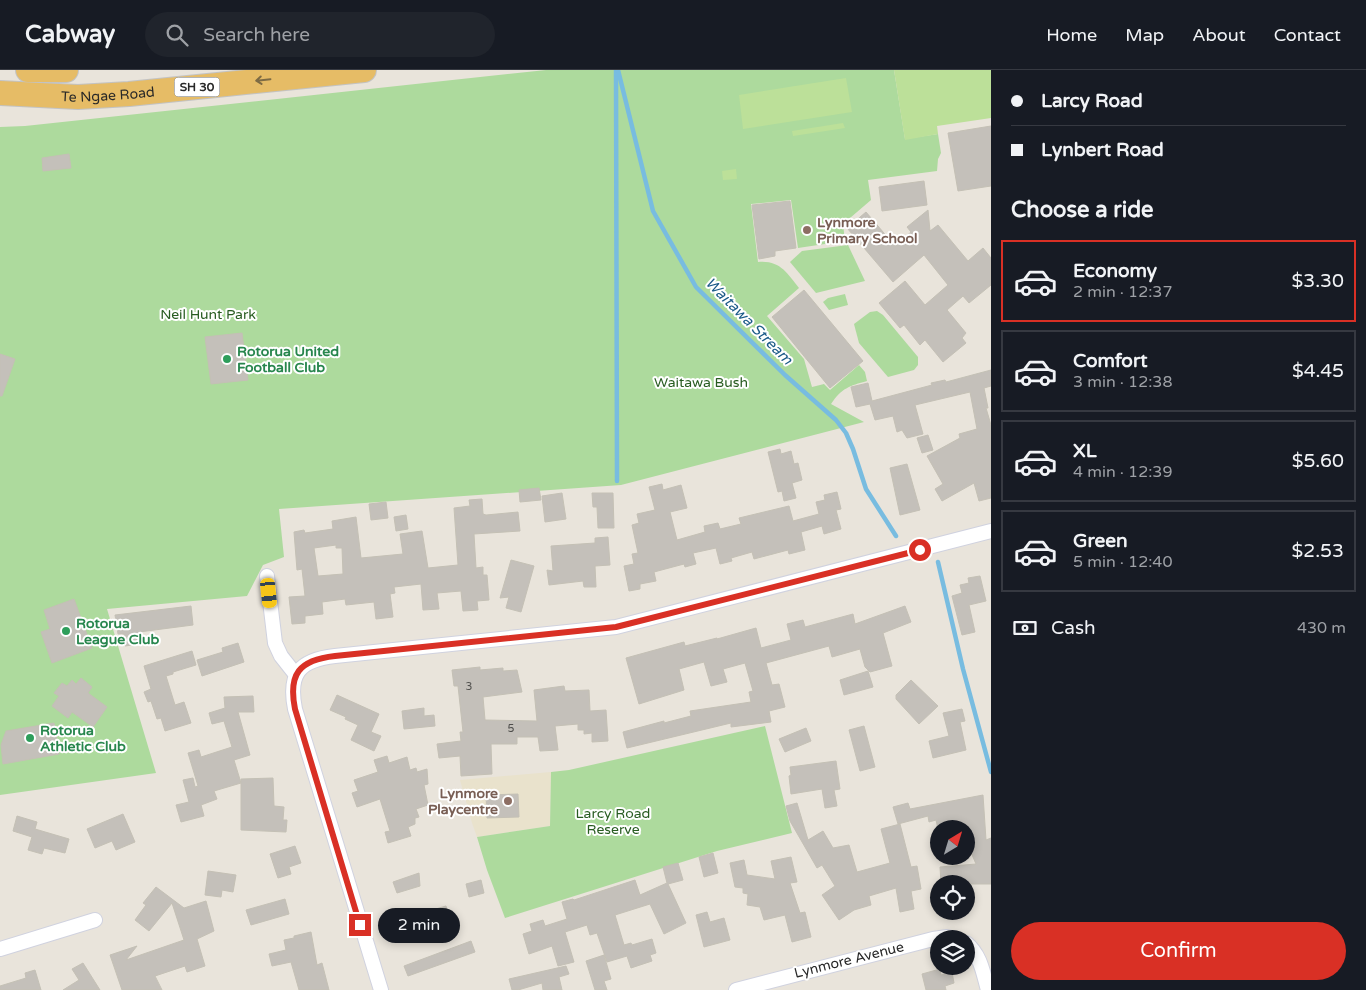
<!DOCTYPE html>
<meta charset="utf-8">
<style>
:root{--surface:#171b24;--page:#20242c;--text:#f1f3f6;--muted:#9ea1a6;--line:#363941;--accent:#d93025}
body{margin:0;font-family:"Varela Round",sans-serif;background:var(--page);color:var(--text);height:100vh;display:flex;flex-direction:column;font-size:19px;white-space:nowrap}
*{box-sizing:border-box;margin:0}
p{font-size:16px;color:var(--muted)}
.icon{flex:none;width:28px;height:28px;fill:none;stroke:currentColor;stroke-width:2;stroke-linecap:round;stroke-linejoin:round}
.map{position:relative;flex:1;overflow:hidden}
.sheet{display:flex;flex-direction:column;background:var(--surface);width:375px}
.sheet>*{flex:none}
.top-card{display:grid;align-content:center;height:110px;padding:0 20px;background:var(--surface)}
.needle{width:32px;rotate:38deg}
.buttons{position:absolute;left:930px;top:750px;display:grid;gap:10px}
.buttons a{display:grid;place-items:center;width:45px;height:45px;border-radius:50%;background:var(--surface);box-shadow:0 2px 8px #0003;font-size:25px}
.end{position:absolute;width:22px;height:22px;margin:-11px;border:6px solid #d93025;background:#fff;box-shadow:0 0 0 2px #fff}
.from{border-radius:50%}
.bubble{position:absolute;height:35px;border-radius:18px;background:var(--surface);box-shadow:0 2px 8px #0003;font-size:16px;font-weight:600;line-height:35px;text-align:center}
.car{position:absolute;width:15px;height:30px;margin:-15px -8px;border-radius:6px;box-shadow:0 0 4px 1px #0007;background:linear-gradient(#f5c518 24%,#345 0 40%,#f5c518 0 76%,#345 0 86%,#f5c518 0)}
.top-card b{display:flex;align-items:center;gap:18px;height:48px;font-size:19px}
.top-card b+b{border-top:1px solid var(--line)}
.top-card i{width:12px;height:12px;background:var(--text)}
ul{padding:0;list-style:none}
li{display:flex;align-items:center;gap:15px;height:82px;margin:0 10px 8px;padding:0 10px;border:2px solid var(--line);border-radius:0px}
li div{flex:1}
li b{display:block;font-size:19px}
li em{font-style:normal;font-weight:600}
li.selected{border-color:var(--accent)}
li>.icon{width:45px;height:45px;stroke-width:1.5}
h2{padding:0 20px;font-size:22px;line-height:60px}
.pay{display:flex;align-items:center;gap:12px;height:55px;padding:0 20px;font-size:19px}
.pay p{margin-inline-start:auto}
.primary-button{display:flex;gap:10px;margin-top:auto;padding:10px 20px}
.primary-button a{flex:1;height:58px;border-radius:30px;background:var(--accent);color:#fff;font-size:20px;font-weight:600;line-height:58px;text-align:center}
header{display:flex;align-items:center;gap:30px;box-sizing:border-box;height:70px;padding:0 25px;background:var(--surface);border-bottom:1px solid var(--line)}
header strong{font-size:24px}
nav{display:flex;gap:28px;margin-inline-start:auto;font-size:18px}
.search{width:350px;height:45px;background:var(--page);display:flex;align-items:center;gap:12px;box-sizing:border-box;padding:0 18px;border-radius:28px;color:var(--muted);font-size:19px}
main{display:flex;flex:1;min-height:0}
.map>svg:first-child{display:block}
</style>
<header>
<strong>Cabway</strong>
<div class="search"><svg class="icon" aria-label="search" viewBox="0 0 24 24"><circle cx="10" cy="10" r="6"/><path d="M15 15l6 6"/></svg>Search here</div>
<nav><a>Home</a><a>Map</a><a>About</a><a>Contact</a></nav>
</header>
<main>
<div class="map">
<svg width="991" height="920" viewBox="0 0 991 920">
<rect width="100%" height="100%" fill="#e9e4db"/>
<!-- education -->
<path fill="#e9e2cc" d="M551,702l-1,54 -73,11 -5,-14 -12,-43z"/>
<!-- green -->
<g fill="#adda9d">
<path d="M546,0h348l11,69 33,-5 3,19 -3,6 -1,12 -69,9 3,20 -28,24 2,17 -47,7 -7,-48 -40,4 7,58c22,-2 29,11 41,26l-32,28 37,43 8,28 12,-3 6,6 29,-25 6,7 2,9c-18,5 -25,7 -36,23l33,18 -243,63 -342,24 5,48 -21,8 -16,31 -140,13 49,164 -156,22v-668l25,-1z"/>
<path d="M848,175l17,36 -49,12 -26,-31 12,-11z"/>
<path d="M845,224l3,11 -19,5 -6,-8 5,-4z"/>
<path d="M877,241l6,4 35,42v8l-4,5 -26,7 -29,-34 -5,-19 16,-12z"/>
<path d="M765,656l27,107 -75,18 -212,67 -18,-48 -10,-33 73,-11 1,-54 18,-2z"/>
</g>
<!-- pitch -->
<g fill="#bce099">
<path d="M894,0h97v48l-54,8 1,8 -33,6z"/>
<path d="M846,8l6,34 -109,17 -4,-34z"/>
<path d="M843,53l2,5 -52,8 -1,-5z"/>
<path d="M736,99l1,10 -14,1 -1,-9z"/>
</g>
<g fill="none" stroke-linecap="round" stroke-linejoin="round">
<!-- stream -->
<g stroke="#78bce0" stroke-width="4.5">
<path d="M616,0l1,411"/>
<path d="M618,0l35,141 43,76 89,88 51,45 10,13 7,16 13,40 30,47"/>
<path d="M938,492l25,107 28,103"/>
</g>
</g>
<!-- building -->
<g fill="#c4c0ba" stroke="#c4c0b5" fill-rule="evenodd">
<path d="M991,56v60l-33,5 -10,-58z"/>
<path d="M69,84l2,14 -28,3 -1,-13z"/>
<path d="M924,111l3,24 -45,6 -3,-24z"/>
<path d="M790,131l6,47 -21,3v5l-16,3 -7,-54z"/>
<path d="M928,140l2,21 8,-6 30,36 15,-13 8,10v27l-22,18 -6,-7 -16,14 19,23 -4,5 4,5 -23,19 -18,-22 -5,5 -16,-20 -4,3 -21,-25 26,-22 20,24 23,-20 -24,-30 -31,27 -46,-54 19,-16 29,34 16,-14 -4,-5z"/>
<path d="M804,220l59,71 -33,27 -58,-71z"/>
<path d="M242,263l6,47 -37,4 -6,-47z"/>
<path d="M0,284l15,5 -13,37h-2z"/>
<path d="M991,300v16l-7,2 4,20h-2l5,17v73l-12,3 -5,-18 -32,18 -7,-12 8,-5 -16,-28 33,-18 -1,-4 18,-5 -7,-37 -55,13 8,29 -16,4 -5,-8 -5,2 -4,-16 -18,4 -5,-16 -14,3 -5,-20 17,-4 4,18 60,-16 -1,-2 14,-3 1,2z"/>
<path d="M928,365l5,15 -11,3 -5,-15z"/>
<path d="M780,379l1,5 10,-3 3,13 4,-1 4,17 -10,3 4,15 -12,3 -2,-10 -4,1 -10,-40z"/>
<path d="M907,394l13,46 -20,5 -10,-47z"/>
<path d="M662,414l1,6 18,-5 6,23 -17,4 7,28 28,-8 -1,-6 14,-3 2,6 21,-5 -2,-6 50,-12 4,15 26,-7 -3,-12 9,-2 -1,-5 13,-3 4,17 -5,1 5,19 -17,5 -2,-8 -21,6 4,18 -16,4 -1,-4 -34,9 -2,-7 -21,6 1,3 -12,3 -4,-16 -23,5 3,11 -11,3 -1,-3 -30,8 2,9 -16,3v5l-11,2 -5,-25 10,-2 -2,-10 6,-1 -6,-28 7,-2 -2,-9 18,-4 -6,-23z"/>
<path d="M539,418l2,12 -21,2 -1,-12z"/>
<path d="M562,423l4,26 -21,3 -3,-26z"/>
<path d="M592,423h21l1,35h-16l-1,-21h-4z"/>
<path d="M482,429l1,15 3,1 32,-3 2,19 -46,3 2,34 7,-1v8h4l2,25 -12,1 1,9 -15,1 -2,-20 -24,2 2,16 -16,1 -2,-26 -27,3 1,6 -5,1 3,23 -17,2 -2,-17 -28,3 -1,-6 -23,3 1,12 -18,2v7l-13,1 -3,-27 16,-1 -3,-27 -5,1 -3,-38 10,-2 1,3 28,-4 -1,-8 24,-4 5,41 42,-4 -3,-20 22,-3 6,37 30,-3 -4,-57 16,-2 -1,-6zM336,475v3h6l1,26 -25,2 -4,-28z"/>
<path d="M386,432l2,16 -17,2 -2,-16z"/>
<path d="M406,445l2,14 -12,2 -2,-14z"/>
<path d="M608,467l2,28 -15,1 1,21h-12l-1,-6 -34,4 -2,-15 6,1 -2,-25 44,-3v-5z"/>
<path d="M511,490l23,6 -13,46 -15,-4 3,-11 -9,1z"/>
<path d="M980,506l6,25 -17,4 6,27 -13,3 -10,-39 10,-3 -2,-8 9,-2 -1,-5z"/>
<path d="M74,529l18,49 -40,15 -11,-31 9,-3 -6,-19z"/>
<path d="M191,536l2,19 -54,7 1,12 -15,2 -1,-12h-6l-3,-19z"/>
<path d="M905,536l6,16 -28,11 9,33 -22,6 -5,-5 -5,-18 -28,8 -3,-11 -63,17 6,22 7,-1 6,23 -16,4 2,11 -40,5v-4l-104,25 -4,-16 41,-11v2l27,-7 -1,-5 61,-9 -2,-10 4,-1 -8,-28 -22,6 4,13 -16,4 -7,-24 -25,7 5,21 -45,14 -13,-46 58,-16 1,4 32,-8v1l39,-11 5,20 30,-8 -4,-16 16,-4 2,7 48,-13 2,10z"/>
<path d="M238,573l6,19 -42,14 -5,-16 26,-8 -1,-4z"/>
<path d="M192,581l4,14 -23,7v2l-7,2 9,29 9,-3 7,21 -26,8 -4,-13 -4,1 -6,-18 -3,1 -4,-10 7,-3 -7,-23z"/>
<path d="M480,597v3l23,-2v3l14,-1 5,22 -39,5 2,23 52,1 -3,-31 30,-4 1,5 24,-1 1,21 16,-1 2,31 -16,1v-9l-8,1v-4h-6v-6l-23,2 3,24 -18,1 -2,-14h-21v7h-26l1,30 -31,2 -1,-20 -21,2 -2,-14 24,-3 -1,-9h3l-5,-46h-4l-2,-16z"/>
<path d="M868,601l5,16 -29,8 -4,-15z"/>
<path d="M81,608l11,9 -4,6 19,14 -14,20 -21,-15 -4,6 -16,-12 7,-10 -5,-3 8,-10 5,3 5,-6 4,4z"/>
<path d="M911,610l27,26 -19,18 -23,-25v-4z"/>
<path d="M337,625l42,19 -8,18 10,4 -7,15 -23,-11 7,-15 -13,-6 1,-2 -16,-7z"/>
<path d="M253,626l1,16h-16l12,43 -16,5 7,23 -27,8 3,8 -16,6 3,11 -23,6 -5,-17 13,-3 -6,-22 10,-2 2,9 3,-1 -10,-33 11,-3 2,7 31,-10 -8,-26 -12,3 -3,-11 16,-5 -1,-11z"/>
<path d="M424,638v8l10,-1 1,11 -31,3 -2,-18z"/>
<path d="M962,639l3,12 -5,1 6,28 -33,8 -4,-17 20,-5 -6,-23z"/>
<path d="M54,653l5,31 -56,10 -2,-19 5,-14z"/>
<path d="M864,656l11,41 -15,4 -11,-41z"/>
<path d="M806,658l5,13 -26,11 -6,-13z"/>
<path d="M387,686l2,7 18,-6 3,13 6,-2 1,4 10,-3 1,15 -4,1 4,20 -12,4 3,8 -4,1v6l-7,3 3,9 -23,7 -3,-11 5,-1 -10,-32 -23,8 -5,-14 6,-2 -4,-11 24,-8 -4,-12z"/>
<path d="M836,691l4,28 -6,1 3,16 -12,2 -3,-19 -31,5 -2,-18 2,-1 -1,-8z"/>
<path d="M273,708l1,28 10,1 -1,13h4l-1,12 -45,-2v-51z"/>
<path d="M518,724l1,23 -32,1 -1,-23z"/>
<path d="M983,725l3,45 5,-2v46h-50l-1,-17 36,-3 -6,-14 -1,-21h-31l-2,-9 -7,2 -1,-6 -30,8 -5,-17 15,-4 2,6z"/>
<path d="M797,733l11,37 15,-9 10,17 16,-3 8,27 33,-9 -9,-34 19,-5 11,43 6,-1 4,23 -10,2 3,18 -14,3 -4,-24 -27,8 2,9 -17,5 -15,10 -17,-25 13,-9 -13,-21 -5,3 -27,-47 -4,-15z"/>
<path d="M123,744l12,28 -19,8 -4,-9 -17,7 -8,-19z"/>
<path d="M17,746l20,6 -2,7 34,10 -4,14 -21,-5 -2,6 -14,-4 4,-13 -19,-6z"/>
<path d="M295,776l6,17 -12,4 2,7 -13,4 -8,-24z"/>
<path d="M713,783l5,20 -14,4 -5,-20z"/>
<path d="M791,787l6,25 -7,1 10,30 5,-1 6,25 -19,5 -7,-27 -21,5 -4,-13 -13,-2 1,-11 -5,-1v-5l-8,-1 -5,-24 14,-3 3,15 28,4 -4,-18z"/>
<path d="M678,793l5,17 -15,4 18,39 -22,11 -14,-30 -35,11 9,30 7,-2 1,2 20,-6 4,14 -6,2 2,6 -21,7 -4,-12 -20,6 -10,-29 -7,2 -3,-10 -22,7 9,30 -16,4 -6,-20 -23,8 -6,-20 9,-3 -2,-7 13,-4 2,6 22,-7 -5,-17 11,-3 1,1 61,-20 5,15 27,-12 -4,-16z"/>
<path d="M208,801l28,4 -3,17 -11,-2 -1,7 -16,-2z"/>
<path d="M419,803l1,13 -23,7 -4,-11z"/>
<path d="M481,810l3,13 -15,4 -3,-13z"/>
<path d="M156,817l28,21 22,-7 8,30 -17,8 8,27 -18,6 -2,-6 -30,10 7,14h-40l-12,-35 27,-9 -11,14 58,-20 -12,-37 -23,28 -14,-11 11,-15 -3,-2z"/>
<path d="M285,829l4,15 -38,11 -5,-15z"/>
<path d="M446,836l6,23 -38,11 -6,-23z"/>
<path d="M707,842l3,10 14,-4 6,22 -26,7 -8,-32z"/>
<path d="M311,862l6,33 5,-2 7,27h-30l-8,-28 -19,4 -3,-12 17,-4 -2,-10 10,-2v-2z"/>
<path d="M471,871l4,11 -67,24 -4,-10z"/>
<path d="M604,885l7,24 -7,2 3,9h-12l-9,-29z"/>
<path d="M83,893l17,27h-37l16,-10 -7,-11z"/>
<path d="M566,896l3,8 -10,3 3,13h-19l-1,-7 -24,7h-6l-3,-11z"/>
<path d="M940,899l1,6 11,-3 2,11 -9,3 1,4h-20l-4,-16z"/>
<path d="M35,900l6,20h-41v-4l26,-8 -1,-5z"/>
</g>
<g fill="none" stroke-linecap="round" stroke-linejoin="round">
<defs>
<g id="minor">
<path d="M267,506l8,67 6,13 15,19"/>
<path d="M966,873c15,12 17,30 22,47"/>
<path d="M0,879l95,-29"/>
<path d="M381,920l-86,-281c-7,-35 4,-49 40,-53l281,-29 375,-96"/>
<path d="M736,920l197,-51 14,-2 10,2"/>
</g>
<g id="trunk">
<path d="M28,0h38"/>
<path id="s1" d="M0,23l78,4 51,-3 235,-24"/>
</g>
</defs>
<!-- minor casing -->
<use href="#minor" stroke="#d0d2df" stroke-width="16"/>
<!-- trunk casing -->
<use href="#trunk" stroke="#c3c3c3" stroke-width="26"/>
<!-- minor -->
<use href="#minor" stroke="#fff" stroke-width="14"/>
<!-- trunk -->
<use href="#trunk" stroke="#e6bc66" stroke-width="24"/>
</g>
<!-- one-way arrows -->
<defs><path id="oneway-shaft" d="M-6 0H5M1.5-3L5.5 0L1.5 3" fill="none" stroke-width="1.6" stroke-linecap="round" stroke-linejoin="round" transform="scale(1.25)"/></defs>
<use stroke="#7d6b44" href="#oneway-shaft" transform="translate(263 10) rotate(174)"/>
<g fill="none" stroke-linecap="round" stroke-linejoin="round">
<!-- route -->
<path stroke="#d93025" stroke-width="6" d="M360,855l-65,-216c-7,-35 4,-49 40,-53l281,-29 304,-77"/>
</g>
<!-- markers -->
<g fill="#8d6e63" stroke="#fff" stroke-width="2">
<circle cx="807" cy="160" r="5"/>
<circle cx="508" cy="731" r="5"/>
</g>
<g fill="#2e9e5b" stroke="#fff" stroke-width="2">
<circle cx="227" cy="289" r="5"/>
<circle cx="66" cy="561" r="5"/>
<circle cx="30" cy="668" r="5"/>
</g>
<g text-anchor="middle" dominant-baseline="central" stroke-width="4" stroke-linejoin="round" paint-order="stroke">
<!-- number labels -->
<g font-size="11" fill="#4f4e4c">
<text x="469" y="616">3</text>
<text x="511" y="658">5</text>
</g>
<!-- shield labels -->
<rect fill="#fff" stroke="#686868" stroke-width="1" x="174.5" y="7.5" width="45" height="19" rx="4"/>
<g font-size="12" font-weight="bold" fill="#282828">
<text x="197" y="17">SH 30</text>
</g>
<!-- street labels -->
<g font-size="14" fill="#282828" stroke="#fff">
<text stroke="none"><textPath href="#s1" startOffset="108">Te Ngae Road</textPath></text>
<text transform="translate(849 890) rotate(-14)">Lynmore Avenue</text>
</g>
<!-- education labels -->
<g font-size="14" font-weight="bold" fill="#785e54" stroke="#fff" text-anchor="start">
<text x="817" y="152">Lynmore<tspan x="817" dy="16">Primary School</tspan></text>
<text x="498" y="723" text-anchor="end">Lynmore<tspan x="498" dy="16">Playcentre</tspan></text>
</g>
<!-- park labels -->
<g font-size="14" fill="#285c21" stroke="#fff">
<text x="208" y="244">Neil Hunt Park</text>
<text x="701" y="312">Waitawa Bush</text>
<text x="613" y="743">Larcy Road<tspan x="613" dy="16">Reserve</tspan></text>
</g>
<!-- leisure labels -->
<g font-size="14" font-weight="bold" fill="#27864d" stroke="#fff" text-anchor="start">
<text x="237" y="281">Rotorua United<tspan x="237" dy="16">Football Club</tspan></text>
<text x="76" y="553">Rotorua<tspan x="76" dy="16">League Club</tspan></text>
<text x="40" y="660">Rotorua<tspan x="40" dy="16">Athletic Club</tspan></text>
</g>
<!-- water labels -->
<g font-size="15" font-style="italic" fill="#1b5a88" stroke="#fff">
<text transform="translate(749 251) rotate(45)">Waitawa Stream</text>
</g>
</g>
</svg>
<div class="buttons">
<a><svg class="needle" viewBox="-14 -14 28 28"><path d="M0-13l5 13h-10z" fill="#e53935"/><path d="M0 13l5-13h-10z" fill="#9ea1a6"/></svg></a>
<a><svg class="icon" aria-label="locate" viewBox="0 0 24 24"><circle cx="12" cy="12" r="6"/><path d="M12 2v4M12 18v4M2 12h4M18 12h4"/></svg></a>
<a><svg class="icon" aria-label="layers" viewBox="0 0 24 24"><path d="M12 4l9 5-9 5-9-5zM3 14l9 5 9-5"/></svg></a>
</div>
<i class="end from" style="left:920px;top:480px"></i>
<i class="end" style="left:360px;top:855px"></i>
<div class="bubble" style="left:378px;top:838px;width:82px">2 min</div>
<i class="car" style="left:269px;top:523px;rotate:174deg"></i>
</div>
<section class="sheet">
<div class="top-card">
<b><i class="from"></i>Larcy Road</b>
<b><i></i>Lynbert Road</b>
</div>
<h2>Choose a ride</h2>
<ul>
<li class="selected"><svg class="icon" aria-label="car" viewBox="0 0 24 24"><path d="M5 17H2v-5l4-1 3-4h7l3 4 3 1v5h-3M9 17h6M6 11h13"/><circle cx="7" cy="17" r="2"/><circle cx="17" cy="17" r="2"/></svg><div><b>Economy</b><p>2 min · 12:37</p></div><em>$3.30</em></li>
<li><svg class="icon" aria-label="car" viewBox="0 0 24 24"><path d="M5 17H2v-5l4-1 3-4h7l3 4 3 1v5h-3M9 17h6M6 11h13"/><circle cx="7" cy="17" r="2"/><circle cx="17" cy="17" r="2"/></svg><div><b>Comfort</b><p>3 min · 12:38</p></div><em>$4.45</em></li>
<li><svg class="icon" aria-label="car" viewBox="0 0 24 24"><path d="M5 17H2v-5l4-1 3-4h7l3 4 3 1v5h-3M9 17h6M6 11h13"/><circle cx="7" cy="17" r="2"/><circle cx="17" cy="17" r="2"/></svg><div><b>XL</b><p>4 min · 12:39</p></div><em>$5.60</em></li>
<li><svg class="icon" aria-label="car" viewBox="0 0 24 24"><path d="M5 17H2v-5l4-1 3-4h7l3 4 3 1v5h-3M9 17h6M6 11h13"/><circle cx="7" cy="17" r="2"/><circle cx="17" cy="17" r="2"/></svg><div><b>Green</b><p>5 min · 12:40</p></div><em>$2.53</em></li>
</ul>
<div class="pay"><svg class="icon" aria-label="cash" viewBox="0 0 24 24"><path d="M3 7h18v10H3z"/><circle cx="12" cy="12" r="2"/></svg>Cash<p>430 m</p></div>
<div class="primary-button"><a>Confirm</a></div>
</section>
</main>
